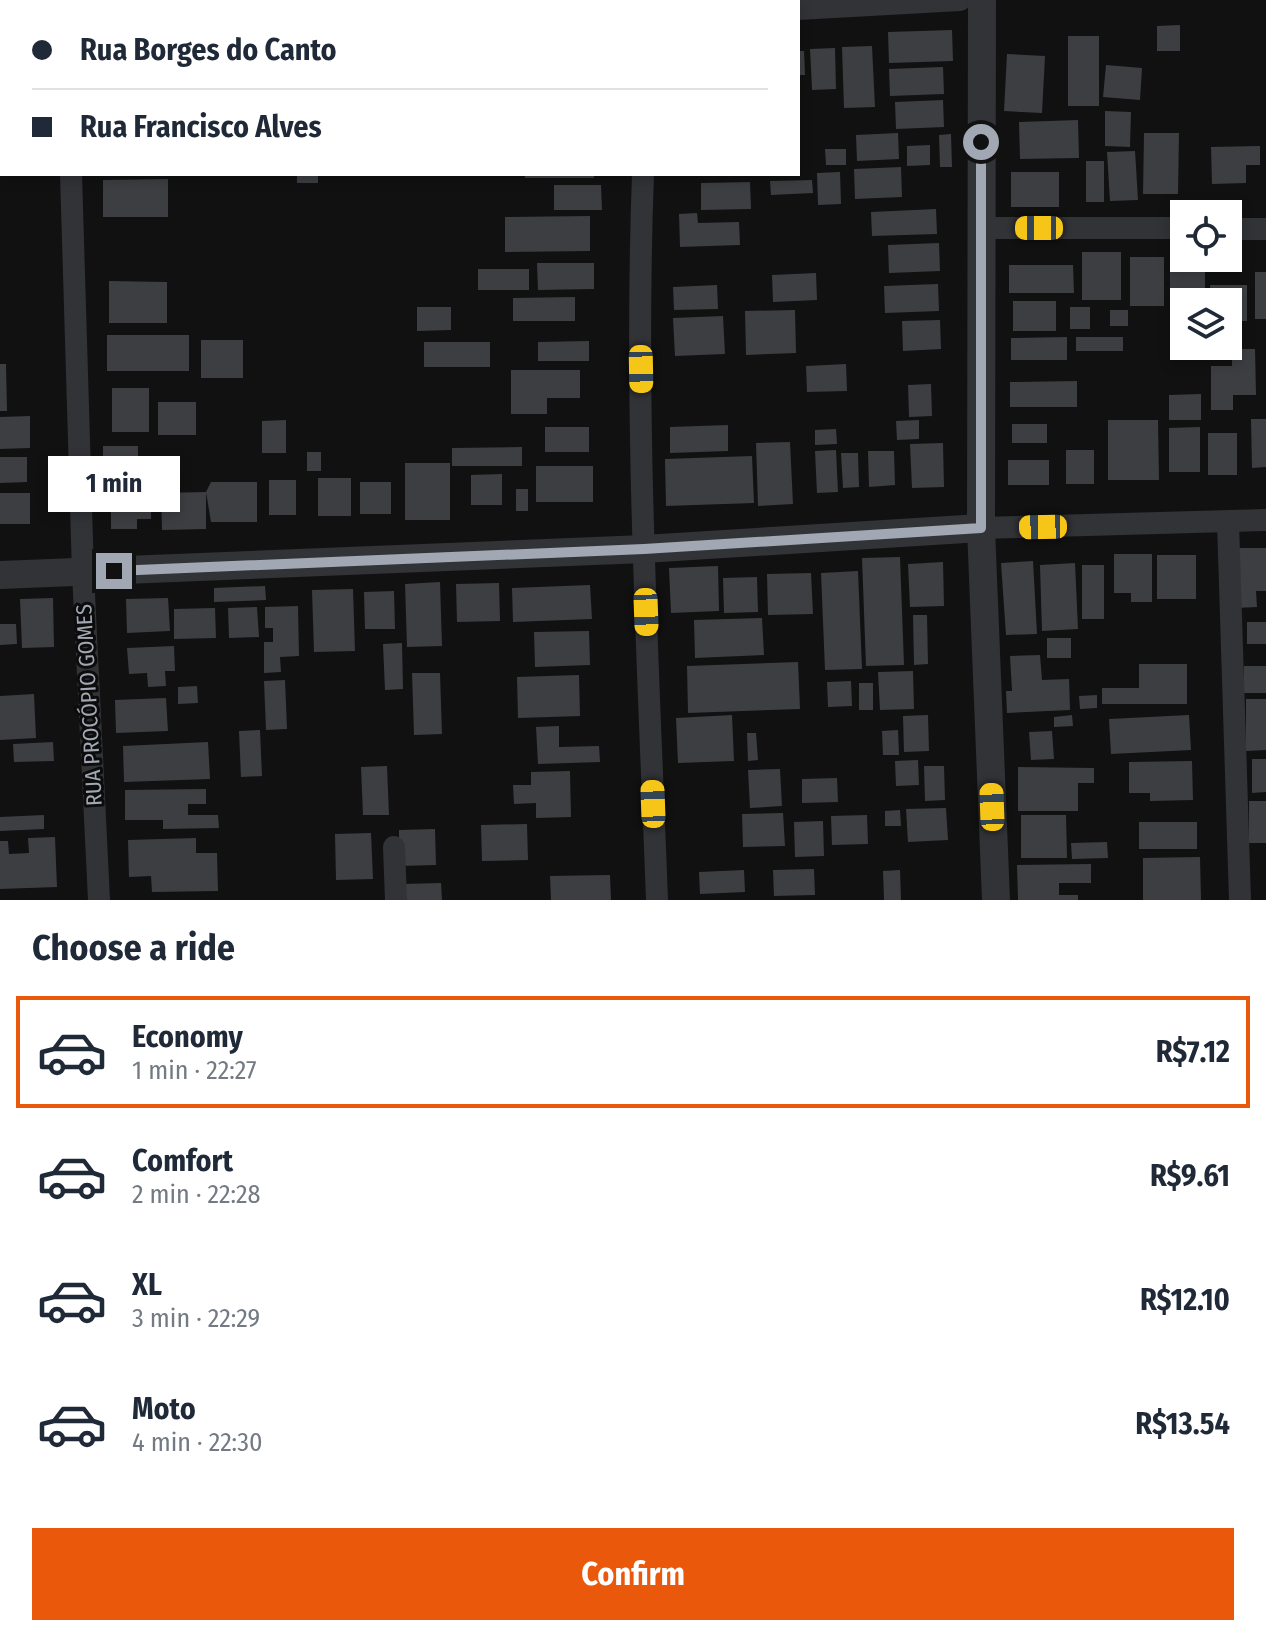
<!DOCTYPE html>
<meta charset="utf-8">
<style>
:root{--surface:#fff;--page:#f6f6f7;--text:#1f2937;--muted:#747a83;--line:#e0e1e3;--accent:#ea580c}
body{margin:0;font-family:"Fira Sans Condensed",sans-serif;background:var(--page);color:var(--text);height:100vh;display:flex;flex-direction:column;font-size:30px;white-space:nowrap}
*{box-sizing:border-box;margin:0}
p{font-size:26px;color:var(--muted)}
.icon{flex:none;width:44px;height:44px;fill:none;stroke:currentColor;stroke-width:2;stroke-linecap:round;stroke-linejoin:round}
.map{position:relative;height:900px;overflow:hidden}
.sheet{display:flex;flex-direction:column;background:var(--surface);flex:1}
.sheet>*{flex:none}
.guide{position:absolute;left:0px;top:0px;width:800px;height:176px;box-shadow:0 4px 12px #0003;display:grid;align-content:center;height:176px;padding:0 32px;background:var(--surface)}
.buttons{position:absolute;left:1170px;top:200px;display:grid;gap:16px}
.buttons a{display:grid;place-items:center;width:72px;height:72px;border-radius:0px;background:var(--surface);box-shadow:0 4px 12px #0003;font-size:40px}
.end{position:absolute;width:36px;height:36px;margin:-18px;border:10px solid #a2a8b3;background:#111;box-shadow:0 0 0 4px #111}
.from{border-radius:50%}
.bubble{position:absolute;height:56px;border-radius:0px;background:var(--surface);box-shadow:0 4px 12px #0003;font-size:26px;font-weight:700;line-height:56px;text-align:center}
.car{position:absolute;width:24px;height:48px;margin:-24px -12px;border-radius:10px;box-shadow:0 0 6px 2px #0007;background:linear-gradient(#f5c518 24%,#345 0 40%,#f5c518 0 76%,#345 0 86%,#f5c518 0)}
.guide b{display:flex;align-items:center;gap:28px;height:76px;font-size:30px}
.guide b+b{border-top:2px solid var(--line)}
.guide i{width:20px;height:20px;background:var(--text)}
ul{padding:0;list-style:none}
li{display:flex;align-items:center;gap:24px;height:112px;margin:0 16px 12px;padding:0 16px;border:4px solid transparent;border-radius:0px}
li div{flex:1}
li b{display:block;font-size:30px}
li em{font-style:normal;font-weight:700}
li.current{border-color:var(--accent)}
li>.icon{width:72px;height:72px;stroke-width:1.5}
h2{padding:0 32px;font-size:36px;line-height:96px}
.button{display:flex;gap:16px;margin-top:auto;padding:16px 32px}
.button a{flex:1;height:92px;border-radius:0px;background:var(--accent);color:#fff;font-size:32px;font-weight:700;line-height:92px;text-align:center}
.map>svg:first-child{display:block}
</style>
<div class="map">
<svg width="1266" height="900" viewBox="0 0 1266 900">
<rect width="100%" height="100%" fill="#111112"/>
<!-- building -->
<g fill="#3d3e42">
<path d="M1180,25v26h-23v-25z"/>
<path d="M952,30l1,31 -64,2 -1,-31z"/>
<rect x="1068" y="36" width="31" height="70"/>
<path d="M872,46l3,61 -31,1 -2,-61z"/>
<path d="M835,48l1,41 -24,1 -2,-41z"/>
<path d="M798,51h6l1,24h-7z"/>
<path d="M1007,54l38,2 -3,57 -38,-2z"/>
<path d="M1106,65l36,3 -2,32 -37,-3z"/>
<path d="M943,67l1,27 -54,2 -1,-27z"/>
<path d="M943,100l1,27 -48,2 -1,-27z"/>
<path d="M1105,111l26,1 -1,35 -25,-1z"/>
<path d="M1078,120l1,38 -59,1 -1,-37z"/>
<path d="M898,133l1,26 -42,2 -1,-26z"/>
<path d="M1144,133h35l-1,61h-35z"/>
<path d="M951,134l1,33h-12l-1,-32z"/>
<path d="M930,145v20l-23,1v-20z"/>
<path d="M1260,146v19h-14v18l-34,1 -1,-37z"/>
<path d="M825,149h21v16h-20z"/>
<path d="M1135,151l3,49 -28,1 -3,-49z"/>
<rect x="1086" y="161" width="18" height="41"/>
<path d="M901,167l1,30 -47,2 -1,-30z"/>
<path d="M840,172l1,32 -23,1 -1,-32z"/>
<rect x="1011" y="172" width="48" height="35"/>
<rect x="297" y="174" width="21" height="9"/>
<rect x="525" y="174" width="69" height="4"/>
<path d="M168,179v38h-65v-37z"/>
<path d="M812,180l1,13 -42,2 -1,-14z"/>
<path d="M750,182l1,27 -50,1v-27z"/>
<path d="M554,185h47l1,25h-48z"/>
<path d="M936,209l1,25 -65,2 -1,-24z"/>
<path d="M697,213l1,10 41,-1 1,23 -60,2 -1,-33z"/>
<path d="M590,216v35l-85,1v-35z"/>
<path d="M939,243l1,28 -51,2 -1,-28z"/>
<rect x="1082" y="252" width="39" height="48"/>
<rect x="1130" y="257" width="34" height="49"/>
<path d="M1170,261h35v41h-21v15h-14z"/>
<path d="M537,263h57v26l-56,1z"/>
<path d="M1009,265h64l1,28h-65z"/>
<rect x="478" y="269" width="51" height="21"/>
<rect x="1255" y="272" width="11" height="47"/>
<path d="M816,273l1,27 -44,2 -1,-27z"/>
<path d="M109,281l58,1v41h-58z"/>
<path d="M938,284l1,27 -54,2 -1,-27z"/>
<path d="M717,285l1,24 -44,1 -1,-23z"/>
<path d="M1210,285h37v36h-19v-19h-17z"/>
<path d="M575,297v24h-62v-23z"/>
<rect x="1013" y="301" width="43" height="30"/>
<path d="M417,307h34v23l-34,1z"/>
<rect x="1070" y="307" width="20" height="22"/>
<path d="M795,310l1,43 -50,2 -1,-44z"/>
<rect x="1110" y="310" width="18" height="16"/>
<path d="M723,316l2,38 -50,2 -2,-38z"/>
<path d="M940,320l1,29 -38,2 -1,-30z"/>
<rect x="107" y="335" width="82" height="36"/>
<path d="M1067,337v23h-56v-22z"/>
<rect x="1076" y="337" width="47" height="14"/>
<rect x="201" y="340" width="42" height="38"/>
<path d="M589,341v20h-51v-19z"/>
<rect x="424" y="342" width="66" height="25"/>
<path d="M1232,349h23l1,46h-23v15h-22v-44h21z"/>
<path d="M0,364h6l1,47h-7z"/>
<path d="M846,364l1,27 -40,1 -1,-26z"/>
<path d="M511,370h69v28h-33v16h-36z"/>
<path d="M1077,381v26h-67v-25z"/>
<path d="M931,384l1,32 -23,1 -1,-32z"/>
<rect x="112" y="388" width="37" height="44"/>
<path d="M1201,394v26h-32v-25z"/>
<rect x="158" y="402" width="38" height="33"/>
<path d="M30,416v32l-30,1v-32z"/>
<path d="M1251,419h15v48l-14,1z"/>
<path d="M286,420v33h-24v-32z"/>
<path d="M919,420v19l-22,1 -1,-19z"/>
<path d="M1108,420h50l1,60h-51z"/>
<rect x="1012" y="424" width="35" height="19"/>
<path d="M728,425v26l-58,2v-26z"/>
<rect x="545" y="427" width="44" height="25"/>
<path d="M1200,427v45h-31v-44z"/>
<path d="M836,429l1,15 -22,1v-15z"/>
<rect x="1208" y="433" width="29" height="42"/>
<path d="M790,442l3,62 -35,2 -2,-63z"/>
<path d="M943,443l1,44 -32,1 -2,-44z"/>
<rect x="103" y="446" width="35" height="30"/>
<path d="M522,447v19h-70v-18z"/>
<path d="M836,450l2,42 -21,1 -2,-42z"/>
<rect x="1066" y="450" width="28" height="34"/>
<path d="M868,451h26l1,34 -26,2z"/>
<rect x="307" y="452" width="14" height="19"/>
<path d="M841,453h17l1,34 -16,1z"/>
<path d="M752,456l2,47 -88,3 -1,-47z"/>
<path d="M0,457h27v25l-27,1z"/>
<rect x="1008" y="460" width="41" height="25"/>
<rect x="405" y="463" width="45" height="57"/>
<rect x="143" y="466" width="20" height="11"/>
<rect x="536" y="466" width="57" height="36"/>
<path d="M502,474v31h-31v-30z"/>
<rect x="318" y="478" width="33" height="38"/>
<rect x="269" y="480" width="27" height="35"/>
<path d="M211,482h46v40h-46l-5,-30z"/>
<rect x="360" y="482" width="31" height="32"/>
<path d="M111,484h40v35h-14v10h-26z"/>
<rect x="516" y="489" width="12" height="22"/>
<path d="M206,492v37l-44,1 -1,-37z"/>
<rect x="0" y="493" width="30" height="31"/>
<path d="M1236,548h30v43h-10l1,16 -21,1z"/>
<path d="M1114,554h38v48h-21v-9h-17z"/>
<rect x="1157" y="555" width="39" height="44"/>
<path d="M900,557l4,108 -38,1 -4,-108z"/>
<path d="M1033,561l4,73 -31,1 -5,-72z"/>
<path d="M943,562l1,44 -34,1 -2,-43z"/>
<path d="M1075,563l3,66 -36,2 -2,-66z"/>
<rect x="1082" y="565" width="22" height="54"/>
<path d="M718,566l1,45 -48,2 -2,-45z"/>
<path d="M858,571l4,98 -37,1 -4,-97z"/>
<path d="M811,573l2,41 -45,1 -1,-41z"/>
<path d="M757,577l1,35 -34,1 -1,-35z"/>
<path d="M440,582l2,64 -35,1 -2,-63z"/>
<path d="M499,583l1,38 -43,1 -1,-38z"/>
<path d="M590,585l2,34 -79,3 -1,-34z"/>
<path d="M265,586l1,14 -52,2v-14z"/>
<path d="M353,589l2,62 -41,1 -2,-62z"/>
<path d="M394,591l1,38h-30l-1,-37z"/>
<path d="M53,598l1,49 -32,1 -2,-49z"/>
<path d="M168,598l2,33 -43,2 -1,-34z"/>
<path d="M298,606l1,50 -19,1 1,15 -17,1v-31h9v-14h-8v-21z"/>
<path d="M257,607l2,30 -30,1 -1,-30z"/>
<path d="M215,608l1,30 -42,1v-30z"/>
<path d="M913,615h14l1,49 -14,1z"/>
<path d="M762,618l2,37 -69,3 -1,-38z"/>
<rect x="1247" y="622" width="19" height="22"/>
<path d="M0,624h16l1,20 -17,1z"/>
<path d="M589,631l1,34 -55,2 -1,-35z"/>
<rect x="1047" y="638" width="24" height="20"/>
<path d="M402,643l1,46 -18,1 -2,-46z"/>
<path d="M174,646l1,25h-10l1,15 -18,1 -1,-14 -18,1 -2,-26z"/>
<path d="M1040,655l2,25 27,-1 1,31 -63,3 -1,-22h6l-2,-35z"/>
<path d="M798,662l2,47 -112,4 -1,-47z"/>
<path d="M1139,664h48v40h-85v-16h37z"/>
<rect x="1244" y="666" width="22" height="27"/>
<path d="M913,671l1,38 -34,1 -2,-38z"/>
<path d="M412,673h28l2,61 -28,1z"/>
<path d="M579,675l1,41 -62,2 -1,-41z"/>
<path d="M285,680l2,49 -21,1 -2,-49z"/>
<path d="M851,681l1,25 -24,1 -1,-25z"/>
<rect x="859" y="683" width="14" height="27"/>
<path d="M197,686l1,17 -20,1v-17z"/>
<path d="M34,694l2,44 -36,2v-44z"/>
<path d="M1097,695v13l-17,1 -1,-13z"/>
<path d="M166,698l2,33 -52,2 -1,-33z"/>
<path d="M1246,699h20v51l-20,1z"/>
<path d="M732,715l2,46 -56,2 -2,-45z"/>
<path d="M928,715l1,36 -25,1 -1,-36z"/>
<path d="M1072,715l1,11 -19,1v-10z"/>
<path d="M1189,715l2,35 -80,4 -2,-35z"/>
<path d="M559,726v21l40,-1 1,16 -62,2 -2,-37z"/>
<path d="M260,730l2,46 -21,1 -2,-46z"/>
<path d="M898,730l1,25h-16l-1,-24z"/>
<path d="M1052,731l2,28 -23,1 -2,-28z"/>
<path d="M747,733h9l2,27 -10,1z"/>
<path d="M53,742l1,19 -40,1 -1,-18z"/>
<path d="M208,742l2,37 -86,3 -1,-36z"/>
<path d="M1252,759h14v33l-14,1z"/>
<path d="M918,760l1,25 -23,1 -1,-25z"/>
<path d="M1192,761l1,39 -43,1v-8h-21v-31z"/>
<path d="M387,766l2,49h-26l-2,-48z"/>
<path d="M924,766h20l1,34 -20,1z"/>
<path d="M1018,767l76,1v15h-16v28h-60z"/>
<path d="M780,769l2,37 -32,2 -2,-38z"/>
<path d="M570,771l1,46 -35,1v-15l-22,1 -1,-19h18v-13z"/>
<path d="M837,778l1,24 -36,1v-24z"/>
<path d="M206,789v15h-18v11h30l1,13 -56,1v-9h-38v-30z"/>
<rect x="1249" y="801" width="17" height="42"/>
<path d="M946,808l2,32 -40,2 -2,-33z"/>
<path d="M900,810l1,16h-16v-15z"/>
<path d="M783,813l2,33 -42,1 -1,-33z"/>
<path d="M44,815v14l-44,2v-14z"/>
<path d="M867,815l1,29 -36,1 -1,-29z"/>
<path d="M1021,815h45l1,43h-46z"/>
<path d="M823,821l1,35 -29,1 -1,-35z"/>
<rect x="1139" y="822" width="58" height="27"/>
<path d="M527,824l1,36 -46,1 -1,-36z"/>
<path d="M435,829l1,36 -37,1v-36z"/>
<path d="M371,833l2,46 -37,1 -1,-46z"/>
<path d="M55,837l2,50 -57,2v-48h8l1,13 20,-1 -1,-15z"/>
<path d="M196,838v15h21l1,38 -66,1 -1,-16 -22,1 -1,-37z"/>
<path d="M1107,842l1,16 -36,1 -1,-16z"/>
<path d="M1200,857l1,43h-58v-42z"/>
<path d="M1091,864v19h-32v12h19v5h-60l-1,-35z"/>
<path d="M814,869l1,26 -41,1 -1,-26z"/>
<path d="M744,870l1,22 -45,2 -1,-22z"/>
<path d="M900,870l1,30h-17l-1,-29z"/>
<path d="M610,875l1,25h-60l-1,-24z"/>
<path d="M441,883l1,17h-39l-1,-16z"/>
</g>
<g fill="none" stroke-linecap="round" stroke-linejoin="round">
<!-- minor -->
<g stroke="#323337" stroke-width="22">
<path d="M65,0v2"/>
<path d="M414,0v2"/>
<path d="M651,2v-2"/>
<path d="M798,9l162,-9"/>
<path d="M0,34h2"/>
<path d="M71,174l12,399 16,327"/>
<path d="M643,174c-9,242 5,484 14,726"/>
<path d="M981,228h203"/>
<path d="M1228,229h38"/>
<path d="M1228,522l12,378"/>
<path d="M981,528l285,-8"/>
<path d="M394,847l2,53"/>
</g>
<!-- tertiary -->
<g stroke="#323337" stroke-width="28">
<path d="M982,0l-1,528 15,372"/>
<path d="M0,575l644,-26 337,-21"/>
</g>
</g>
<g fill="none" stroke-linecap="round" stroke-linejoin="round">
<!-- route -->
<path stroke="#a2a8b3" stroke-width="10" d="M114,571l530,-22 337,-21v-386"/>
</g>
<g text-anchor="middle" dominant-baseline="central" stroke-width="6" stroke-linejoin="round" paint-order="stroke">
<!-- street labels -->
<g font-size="22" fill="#a2a8b3" stroke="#0c0c0d">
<text transform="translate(89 705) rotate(-93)">RUA PROCÓPIO GOMES</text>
</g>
</g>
</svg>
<div class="buttons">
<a><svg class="icon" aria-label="locate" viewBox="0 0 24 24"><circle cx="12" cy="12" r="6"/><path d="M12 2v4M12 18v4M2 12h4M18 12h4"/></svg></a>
<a><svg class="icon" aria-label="layers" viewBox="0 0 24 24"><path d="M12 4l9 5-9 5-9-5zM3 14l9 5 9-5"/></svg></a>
</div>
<i class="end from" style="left:981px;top:142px"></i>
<i class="end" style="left:114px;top:571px"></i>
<div class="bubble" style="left:48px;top:456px;width:132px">1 min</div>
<i class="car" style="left:1039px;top:228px;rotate:270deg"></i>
<i class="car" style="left:641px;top:369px;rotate:179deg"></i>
<i class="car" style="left:1043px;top:527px;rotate:269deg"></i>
<i class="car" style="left:646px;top:612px;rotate:178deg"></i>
<i class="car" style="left:653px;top:804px;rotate:358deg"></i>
<i class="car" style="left:992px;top:807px;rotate:358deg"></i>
<div class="guide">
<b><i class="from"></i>Rua Borges do Canto</b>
<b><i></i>Rua Francisco Alves</b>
</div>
</div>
<section class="sheet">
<h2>Choose a ride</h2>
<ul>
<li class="current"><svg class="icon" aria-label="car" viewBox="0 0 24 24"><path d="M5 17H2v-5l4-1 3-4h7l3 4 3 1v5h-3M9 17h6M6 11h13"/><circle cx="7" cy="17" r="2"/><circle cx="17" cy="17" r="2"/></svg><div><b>Economy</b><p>1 min · 22:27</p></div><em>R$7.12</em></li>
<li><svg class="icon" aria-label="car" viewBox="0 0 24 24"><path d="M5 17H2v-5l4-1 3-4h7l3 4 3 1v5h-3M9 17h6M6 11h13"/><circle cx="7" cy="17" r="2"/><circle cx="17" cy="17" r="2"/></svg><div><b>Comfort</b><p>2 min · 22:28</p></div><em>R$9.61</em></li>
<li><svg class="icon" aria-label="car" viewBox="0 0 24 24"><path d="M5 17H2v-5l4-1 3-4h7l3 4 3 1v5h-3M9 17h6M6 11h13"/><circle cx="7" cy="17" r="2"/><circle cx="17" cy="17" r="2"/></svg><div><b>XL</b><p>3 min · 22:29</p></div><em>R$12.10</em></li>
<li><svg class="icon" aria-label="car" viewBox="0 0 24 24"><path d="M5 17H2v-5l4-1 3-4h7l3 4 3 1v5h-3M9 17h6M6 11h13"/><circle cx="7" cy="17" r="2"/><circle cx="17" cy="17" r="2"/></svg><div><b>Moto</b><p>4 min · 22:30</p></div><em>R$13.54</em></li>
</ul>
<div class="button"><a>Confirm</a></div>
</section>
